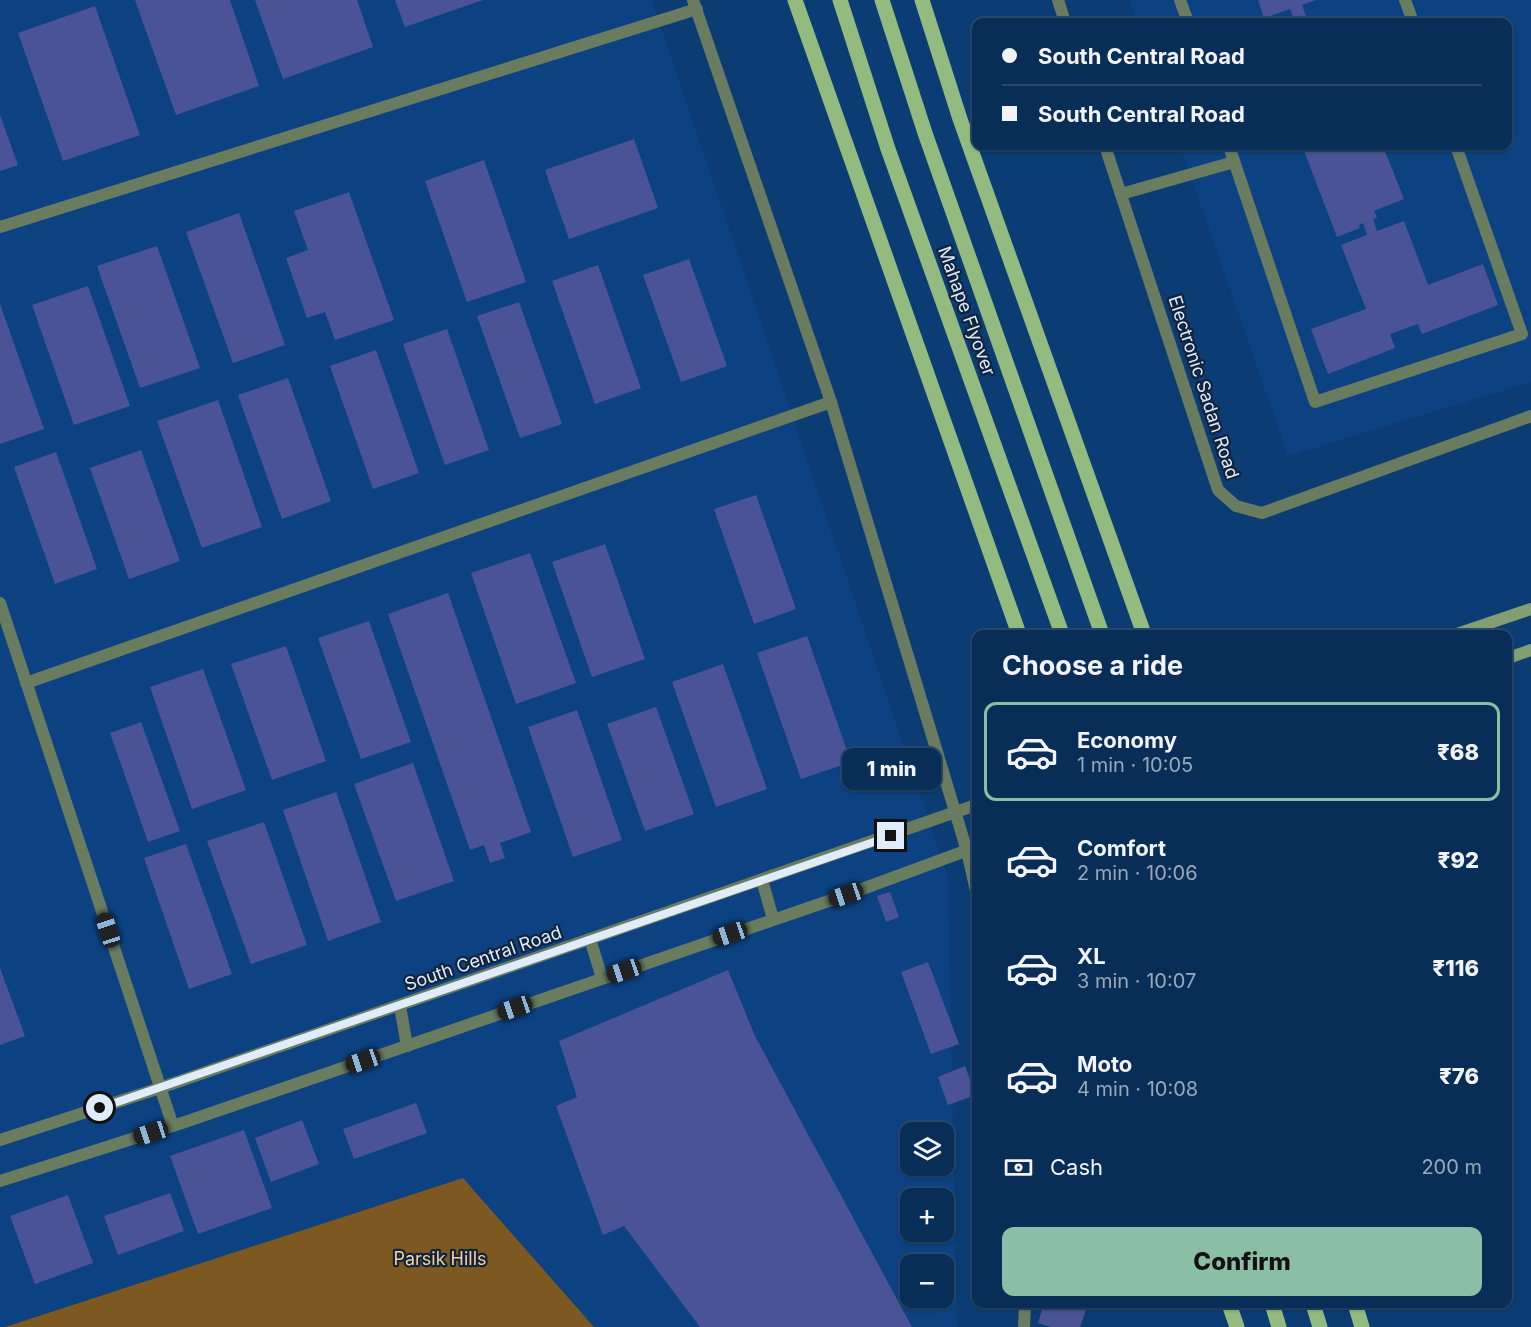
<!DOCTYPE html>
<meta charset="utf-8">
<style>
:root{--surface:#082d56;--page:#163960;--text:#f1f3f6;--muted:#98a8b9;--line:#29496c;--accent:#8abfa5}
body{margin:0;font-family:Inter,sans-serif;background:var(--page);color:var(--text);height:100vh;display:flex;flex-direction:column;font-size:22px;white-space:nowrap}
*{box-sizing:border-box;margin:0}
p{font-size:20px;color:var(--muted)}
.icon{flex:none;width:33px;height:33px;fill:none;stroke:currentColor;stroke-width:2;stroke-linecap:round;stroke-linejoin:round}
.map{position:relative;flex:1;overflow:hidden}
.panel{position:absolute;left:972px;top:630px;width:540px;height:678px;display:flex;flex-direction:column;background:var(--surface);border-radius:12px;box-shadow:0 2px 4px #0004,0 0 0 2px var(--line)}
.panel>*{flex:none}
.banner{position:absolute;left:972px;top:18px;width:540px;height:132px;border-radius:12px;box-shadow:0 2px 4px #0004,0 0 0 2px var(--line);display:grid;align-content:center;height:132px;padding:0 30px;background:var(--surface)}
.fabs{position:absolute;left:900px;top:1122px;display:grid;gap:12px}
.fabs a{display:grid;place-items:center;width:54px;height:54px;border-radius:12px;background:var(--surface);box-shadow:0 2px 4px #0004,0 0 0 2px var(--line);font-size:30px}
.end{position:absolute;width:27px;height:27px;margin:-14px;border:8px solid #e1ecfa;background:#111;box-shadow:0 0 0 3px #111}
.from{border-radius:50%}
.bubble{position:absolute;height:42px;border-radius:12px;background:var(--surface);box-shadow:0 2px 4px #0004,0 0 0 2px var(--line);font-size:20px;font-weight:800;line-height:42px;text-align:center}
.car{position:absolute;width:18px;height:36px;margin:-18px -9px;border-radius:8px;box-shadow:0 0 4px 2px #0007;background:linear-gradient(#222 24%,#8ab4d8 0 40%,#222 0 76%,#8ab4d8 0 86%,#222 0)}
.banner b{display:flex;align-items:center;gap:21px;height:57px;font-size:22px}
.banner b+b{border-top:2px solid var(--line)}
.banner i{width:15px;height:15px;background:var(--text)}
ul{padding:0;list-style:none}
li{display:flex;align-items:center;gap:18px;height:99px;margin:0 12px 9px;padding:0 18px;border:3px solid transparent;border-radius:12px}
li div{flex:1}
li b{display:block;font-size:22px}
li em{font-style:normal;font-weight:800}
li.current{border-color:var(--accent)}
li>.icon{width:54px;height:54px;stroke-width:1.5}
h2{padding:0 30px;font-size:27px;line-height:72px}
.pay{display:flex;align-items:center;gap:15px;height:66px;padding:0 30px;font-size:22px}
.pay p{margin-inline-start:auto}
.action{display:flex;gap:12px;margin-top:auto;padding:12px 30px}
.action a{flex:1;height:69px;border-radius:12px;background:var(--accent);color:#111;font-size:24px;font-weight:800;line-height:69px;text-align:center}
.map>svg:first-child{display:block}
</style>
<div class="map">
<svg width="1531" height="1327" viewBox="0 0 1531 1327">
<rect width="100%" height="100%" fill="#0b3c73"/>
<!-- built -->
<g fill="#0c4281" fill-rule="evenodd">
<path d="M0,0h652l296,877 9,450h-363l-131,-149 -458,149h-5zM910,1132h34v34h-34zM910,1198h34v34h-34zM910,1264h34v34h-34z"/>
<path d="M1129,0h402v382l-243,74 -108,-310h328v-124h-371z"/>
</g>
<!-- green -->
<path fill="#7d5921" d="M463,1178l131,149h-589z"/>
<!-- building -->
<g fill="#4a5396">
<path d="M135,0h95l29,86 -83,29z"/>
<path d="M255,0h102l16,47 -90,32z"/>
<path d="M395,0h88l-78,27z"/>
<path d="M1258,0h58l-14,5 6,17h-20l6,-2 -4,-11 -26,9z"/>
<path d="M95,6l45,129 -77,26 -45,-128z"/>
<path d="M0,115l18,50 -18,6z"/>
<path d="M634,139l24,69 -89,31 -24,-69z"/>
<path d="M1318,146h65l21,53 -30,12 3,7 -4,1 4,12 27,-10 24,64 55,-21 15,41 -76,29 -4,-10 -28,10 5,14 -67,26 -17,-45 55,-20 -25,-64 26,-10 -4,-12 -4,2 1,3 -23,9 -33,-86z"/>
<path d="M484,160l42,122 -59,20 -42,-121z"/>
<path d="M349,192l45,128 -59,20 -10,-28 -18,6 -21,-60 22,-8 -14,-39z"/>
<path d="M239,213l46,132 -52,18 -47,-131z"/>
<path d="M157,246l43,122 -60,20 -43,-122z"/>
<path d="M689,259l38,107 -46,16 -38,-107z"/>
<path d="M598,265l43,123 -46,16 -43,-123z"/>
<path d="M88,286l42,120 -56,19 -42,-120z"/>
<path d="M519,302l43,122 -42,14 -43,-122z"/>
<path d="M0,304l44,125 -44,15z"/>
<path d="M447,329l42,121 -44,15 -42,-121z"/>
<path d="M376,350l43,123 -46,16 -43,-123z"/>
<path d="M288,378l43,123 -49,18 -44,-124z"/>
<path d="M218,400l44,127 -60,21 -45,-127z"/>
<path d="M141,450l39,111 -51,18 -39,-111z"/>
<path d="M56,452l41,117 -42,15 -41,-117z"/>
<path d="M756,495l40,114 -42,15 -40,-115z"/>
<path d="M605,544l40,115 -53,18 -40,-115z"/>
<path d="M530,553l46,130 -60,21 -45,-131z"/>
<path d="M448,593l83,239 -31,11 5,15 -15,5 -6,-18 -14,5 -82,-236z"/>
<path d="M369,621l42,121 -50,17 -43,-121z"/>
<path d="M807,636l44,126 -50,17 -44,-126z"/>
<path d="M286,646l40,115 -54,19 -41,-116z"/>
<path d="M723,664l44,125 -51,18 -44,-125z"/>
<path d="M203,669l43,121 -54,19 -42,-122z"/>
<path d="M656,707l38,107 -49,17 -38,-107z"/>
<path d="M577,710l45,130 -49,17 -45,-130z"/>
<path d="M141,722l39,109 -32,11 -38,-109z"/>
<path d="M413,763l41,118 -58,20 -42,-117z"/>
<path d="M336,792l45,130 -53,19 -45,-131z"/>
<path d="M264,822l43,123 -56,19 -44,-123z"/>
<path d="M186,844l46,130 -43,15 -45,-131z"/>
<path d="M890,892l9,25 -13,5 -9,-26z"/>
<path d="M928,962l31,82 -28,10 -30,-82z"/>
<path d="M0,968l25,68 -25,9z"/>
<path d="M728,970l27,66 157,291h-212l-76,-101 -21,9 -47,-129 21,-9 -18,-56z"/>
<path d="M965,1066l11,29 -28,10 -10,-28z"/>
<path d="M416,1103l11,30 -73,26 -11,-30z"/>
<path d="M302,1120l17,44 -48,18 -16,-44z"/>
<path d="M244,1130l28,78 -74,26 -28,-78z"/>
<path d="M170,1193l14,38 -66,24 -14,-39z"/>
<path d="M68,1195l25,68 -58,21 -25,-68z"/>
<path d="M1044,1304h44l-8,23h-29l-13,-4z"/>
</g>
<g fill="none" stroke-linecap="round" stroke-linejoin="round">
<!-- service -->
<g stroke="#697c60" stroke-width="12">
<path d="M1180,0l8,22"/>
<path d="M1405,0l8,22"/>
<path d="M1229,146l86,256 207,-68 -66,-188"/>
<path d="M1121,194l113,-32"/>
<path d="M967,851l9,40"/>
<path d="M1024,1327l1,-23"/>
</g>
<!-- minor -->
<g stroke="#697c60" stroke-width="12">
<path d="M693,0l138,402 136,449"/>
<path d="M1058,0l7,22"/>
<path d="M1105,146l113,344 18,16 26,7 269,-97"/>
<path d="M0,227l697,-218"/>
<path d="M0,603l173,523"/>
<path d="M26,683l805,-281"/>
<path d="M762,880l11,39"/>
<path d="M590,939l12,39"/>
<path d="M400,1006l7,40"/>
<path d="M0,1140l160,-52 816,-283"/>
<path d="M0,1181l185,-59 661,-227 130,-48"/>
</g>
<!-- secondary -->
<g stroke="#819f72" stroke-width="12">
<path d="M1457,634l74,-25"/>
<path d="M1508,658l23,-8"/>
</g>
<!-- primary -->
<g stroke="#93ba7f" stroke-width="15">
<path d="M795,0l224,634"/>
<path d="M840,0l48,149 174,485"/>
<path d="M882,0l43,133 177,501"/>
<path d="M922,0l38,119 184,515"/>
<path d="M1229,1304l8,23"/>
<path d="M1272,1304l7,23"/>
<path d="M1313,1304l7,23"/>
<path d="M1355,1304l7,23"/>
</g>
</g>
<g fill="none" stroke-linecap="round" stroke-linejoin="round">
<!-- route -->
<path stroke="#e1ecfa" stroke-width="8" d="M100,1108l791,-272"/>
</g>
<g text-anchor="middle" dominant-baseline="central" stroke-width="4.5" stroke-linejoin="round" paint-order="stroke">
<!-- street labels -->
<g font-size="18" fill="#e1ecfa" stroke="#10243d">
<text transform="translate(967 311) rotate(70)">Mahape Flyover</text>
<text transform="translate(1204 387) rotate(72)">Electronic Sadan Road</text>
<text transform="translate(483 958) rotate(-19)">South Central Road</text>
</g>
<!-- park labels -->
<g font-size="18" fill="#f8d19a" stroke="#10243d">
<text x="440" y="1258">Parsik Hills</text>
</g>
</g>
</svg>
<div class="fabs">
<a><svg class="icon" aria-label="layers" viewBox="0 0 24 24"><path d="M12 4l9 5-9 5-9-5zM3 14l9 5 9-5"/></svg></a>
<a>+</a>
<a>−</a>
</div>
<i class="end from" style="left:100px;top:1108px"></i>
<i class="end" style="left:891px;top:836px"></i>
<div class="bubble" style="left:842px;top:748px;width:99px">1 min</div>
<i class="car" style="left:846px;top:895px;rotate:251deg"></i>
<i class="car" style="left:108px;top:930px;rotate:342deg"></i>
<i class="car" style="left:730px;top:934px;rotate:251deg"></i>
<i class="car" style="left:624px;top:971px;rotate:251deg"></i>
<i class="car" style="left:515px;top:1008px;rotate:251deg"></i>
<i class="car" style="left:363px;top:1061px;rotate:251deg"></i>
<i class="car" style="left:151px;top:1133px;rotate:252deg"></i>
<div class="banner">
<b><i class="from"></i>South Central Road</b>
<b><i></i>South Central Road</b>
</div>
<section class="panel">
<h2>Choose a ride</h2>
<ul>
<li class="current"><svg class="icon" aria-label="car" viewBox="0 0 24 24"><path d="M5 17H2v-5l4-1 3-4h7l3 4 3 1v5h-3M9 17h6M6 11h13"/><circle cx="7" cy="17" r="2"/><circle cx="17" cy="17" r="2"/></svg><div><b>Economy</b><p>1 min · 10:05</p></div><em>₹68</em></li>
<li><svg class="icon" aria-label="car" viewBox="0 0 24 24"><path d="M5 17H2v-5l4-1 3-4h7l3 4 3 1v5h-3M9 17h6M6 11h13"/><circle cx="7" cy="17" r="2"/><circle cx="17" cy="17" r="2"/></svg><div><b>Comfort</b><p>2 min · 10:06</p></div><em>₹92</em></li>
<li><svg class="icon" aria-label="car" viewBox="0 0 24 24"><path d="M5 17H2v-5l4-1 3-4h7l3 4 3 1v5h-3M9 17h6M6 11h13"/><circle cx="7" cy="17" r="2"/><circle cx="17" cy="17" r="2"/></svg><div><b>XL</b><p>3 min · 10:07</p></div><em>₹116</em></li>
<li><svg class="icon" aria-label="car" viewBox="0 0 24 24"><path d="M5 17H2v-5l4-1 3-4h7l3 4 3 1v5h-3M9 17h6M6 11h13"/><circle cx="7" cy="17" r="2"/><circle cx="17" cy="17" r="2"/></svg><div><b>Moto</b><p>4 min · 10:08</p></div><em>₹76</em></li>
</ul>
<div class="pay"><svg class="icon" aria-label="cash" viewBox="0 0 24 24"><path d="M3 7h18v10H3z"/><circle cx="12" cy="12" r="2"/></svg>Cash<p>200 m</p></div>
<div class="action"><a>Confirm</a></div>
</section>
</div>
